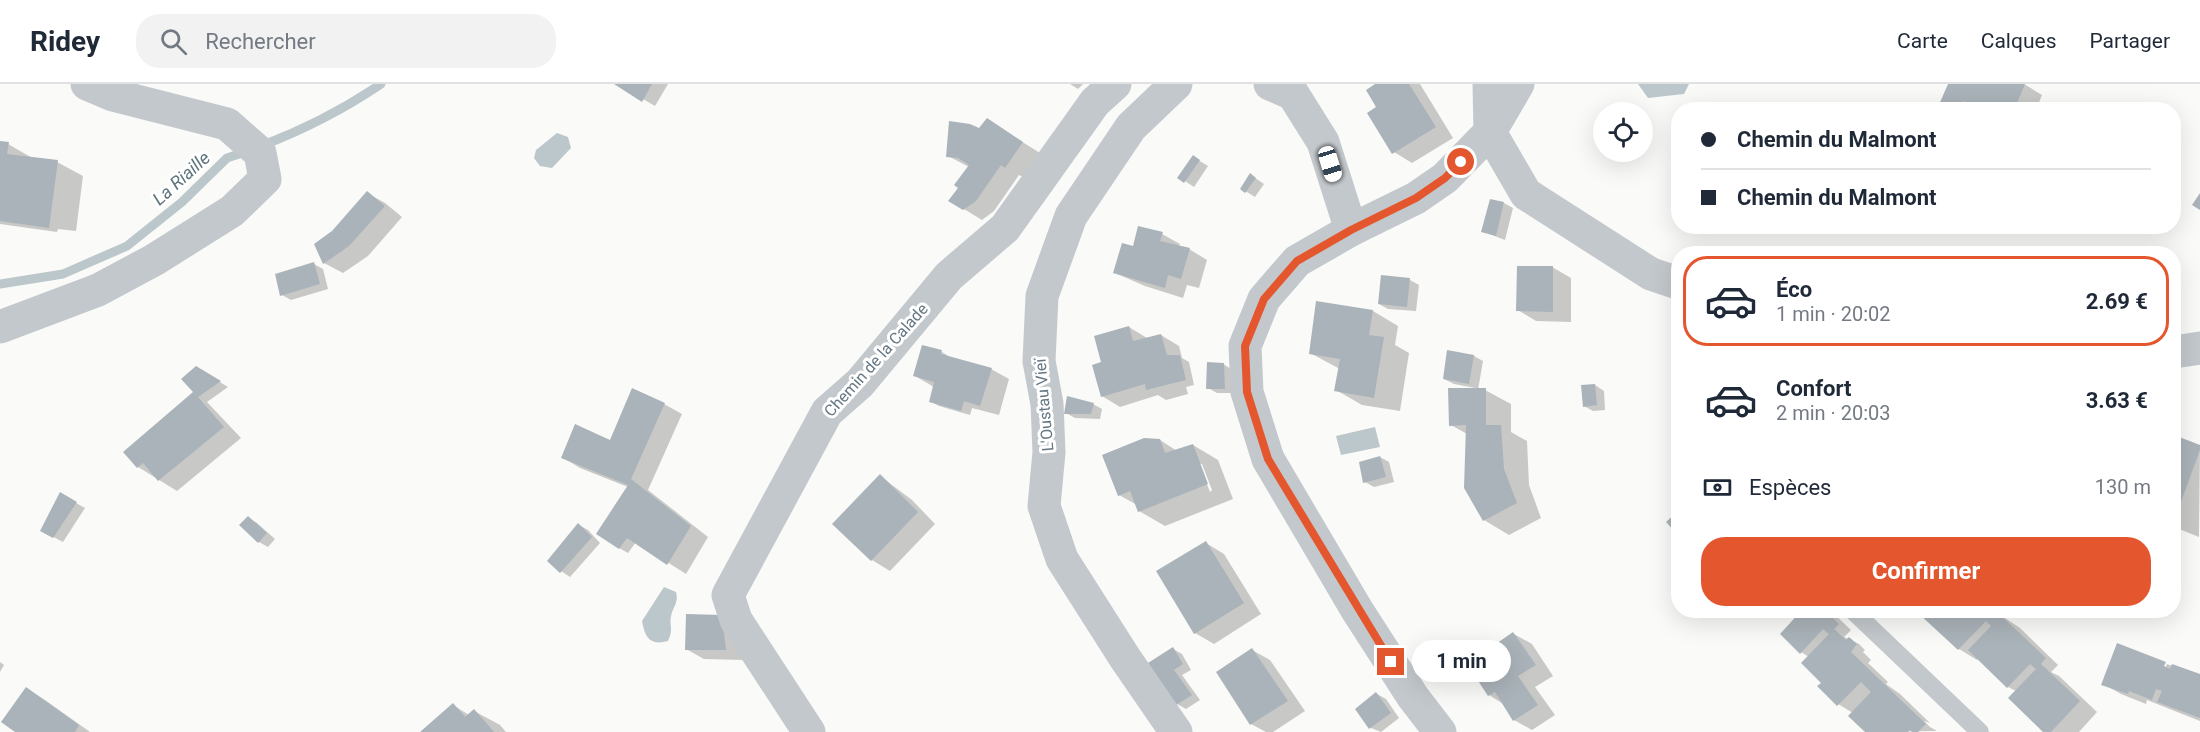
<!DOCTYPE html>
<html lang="fr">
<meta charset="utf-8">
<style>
:root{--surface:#fff;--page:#f2f2f3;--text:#1f2937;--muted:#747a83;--line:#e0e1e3;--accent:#e4572e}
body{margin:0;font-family:Roboto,sans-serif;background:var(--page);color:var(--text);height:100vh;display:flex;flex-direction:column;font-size:22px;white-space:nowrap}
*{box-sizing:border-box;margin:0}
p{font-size:20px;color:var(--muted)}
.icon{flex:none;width:33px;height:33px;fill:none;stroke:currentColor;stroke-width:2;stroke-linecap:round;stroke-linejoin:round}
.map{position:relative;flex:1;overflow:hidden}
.sheet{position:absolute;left:1671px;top:162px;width:510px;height:372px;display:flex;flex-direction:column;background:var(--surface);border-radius:24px;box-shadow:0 6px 24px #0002}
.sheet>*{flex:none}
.banner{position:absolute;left:1671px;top:18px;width:510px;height:132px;border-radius:24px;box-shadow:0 6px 24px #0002;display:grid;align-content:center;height:132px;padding:0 30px;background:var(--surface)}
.tools{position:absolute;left:1593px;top:18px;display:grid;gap:12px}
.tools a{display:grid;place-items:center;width:60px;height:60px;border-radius:50%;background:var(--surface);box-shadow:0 6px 24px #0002;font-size:30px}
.end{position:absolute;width:27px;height:27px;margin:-14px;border:8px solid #e4572e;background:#fff;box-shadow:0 0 0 3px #fff}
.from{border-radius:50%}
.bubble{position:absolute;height:42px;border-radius:21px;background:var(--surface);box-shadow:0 6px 24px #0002;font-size:20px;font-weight:700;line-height:42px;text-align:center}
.car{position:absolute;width:18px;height:36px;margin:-18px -9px;border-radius:8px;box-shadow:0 0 4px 2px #0007;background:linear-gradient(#fff 24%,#345 0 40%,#fff 0 76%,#345 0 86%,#fff 0)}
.banner b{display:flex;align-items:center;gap:21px;height:57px;font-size:22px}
.banner b+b{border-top:2px solid var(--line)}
.banner i{width:15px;height:15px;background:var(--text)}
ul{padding:10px 0 0;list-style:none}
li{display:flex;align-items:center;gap:18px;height:90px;margin:0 12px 9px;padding:0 18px;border:3px solid transparent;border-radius:24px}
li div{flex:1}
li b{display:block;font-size:22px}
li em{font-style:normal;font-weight:700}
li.active{border-color:var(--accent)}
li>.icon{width:54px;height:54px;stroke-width:1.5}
.pay{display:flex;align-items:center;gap:15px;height:66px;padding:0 30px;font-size:22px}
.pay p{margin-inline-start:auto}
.button{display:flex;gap:12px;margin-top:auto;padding:12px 30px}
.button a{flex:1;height:69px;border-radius:24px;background:var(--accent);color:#fff;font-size:24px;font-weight:700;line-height:69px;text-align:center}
header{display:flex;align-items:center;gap:36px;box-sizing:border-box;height:84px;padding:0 30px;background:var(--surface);border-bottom:2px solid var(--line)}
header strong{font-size:28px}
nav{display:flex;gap:33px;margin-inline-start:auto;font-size:21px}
.search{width:420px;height:54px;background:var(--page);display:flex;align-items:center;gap:15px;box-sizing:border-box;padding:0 21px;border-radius:24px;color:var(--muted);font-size:22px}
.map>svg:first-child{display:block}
</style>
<header>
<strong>Ridey</strong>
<div class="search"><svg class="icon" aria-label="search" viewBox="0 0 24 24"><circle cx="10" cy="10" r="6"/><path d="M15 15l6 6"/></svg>Rechercher</div>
<nav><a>Carte</a><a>Calques</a><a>Partager</a></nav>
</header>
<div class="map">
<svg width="2200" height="648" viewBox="0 0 2200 648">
<rect width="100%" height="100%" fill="#fafaf8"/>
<!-- water -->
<g fill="#bbc7cb">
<path d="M1638,0h51l-5,10 -36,4z"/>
<path d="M557,49l11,4 3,11 -19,20 -12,-2 -6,-8 2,-8z"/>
<path d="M1375,343l5,20 -39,8 -5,-19z"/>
<path d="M664,503l12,5c3,10 -3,15 -5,24 -2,11 3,12 -3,25 -19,5 -23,-4 -26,-20z"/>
</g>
<!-- shadow -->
<g fill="#0003" fill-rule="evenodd">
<path d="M617,0h51l-13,22z"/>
<path d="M1070,0h13l-5,5z"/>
<path d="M1378,0h42l33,54 -41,25 -18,-11z"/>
<path d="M1950,0h74l18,11 -6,15h-92z"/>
<path d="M987,36l53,33 -17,24 -4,-2 -25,36 -12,9 -18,-11 -4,-21 9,-21 -21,-11 31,-26z"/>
<path d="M0,59l8,1 26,15 23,3 26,14 -7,55 -18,-2 -1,3 -57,-8z"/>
<path d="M1193,73l15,9 -14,21 -15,-10z"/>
<path d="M1251,91l13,9 -9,13 -13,-8z"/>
<path d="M367,109l18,10 17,14 -34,39 -25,17 -19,-10 -9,-18 18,-12z"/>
<path d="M1504,119l9,5 -8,32 -23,-9z"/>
<path d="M1162,150l18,10 -1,3 10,2 18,11 -8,28 -12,-3 -4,13 -38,-12 -30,-13 19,-26z"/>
<path d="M314,180l9,5 5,20 -37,11 -9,-5z"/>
<path d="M1552,183l19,11v44l-35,-1 -18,-11z"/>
<path d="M1410,196l9,5 -3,26 -28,-2 -9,-5z"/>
<path d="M1318,219l55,8 25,15 -3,19 14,8 -9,58 -38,-6 -26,-15 4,-21 -30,-16z"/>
<path d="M1129,243l18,11 14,-3 18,11 3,12 7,4 5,23 -8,2 2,7 -22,6 -8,-5 -38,12 -18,-11 1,-33z"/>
<path d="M923,263l19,5 11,7 38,10 18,10 -10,36 -27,-7 -2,7 -31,-9 -9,-5 4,-14 -19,-11z"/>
<path d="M1449,268l25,4 9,5 -5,29h7l26,14v28l16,9 2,44 12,33 -32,17 -25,-15 -17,-86 -16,-9 24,-37 -21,-4 -10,-5z"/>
<path d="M1223,280l10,6v23h-16l-9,-5z"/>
<path d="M197,284l31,19 -21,15 34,36 -64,53 -39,-24 57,-75z"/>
<path d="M1595,301l9,6 1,19 -12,1 -9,-5z"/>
<path d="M664,320l18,10 -34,76 60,47 -22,37 -50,-32 -8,11 -9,-5 9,-61 -48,-19 -18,-11 48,-15z"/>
<path d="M1093,320l9,5 -2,10 -25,-1 -9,-5z"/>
<path d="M2174,353l26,9 -1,91 -25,-10z"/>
<path d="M1160,356l17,11 16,-6 25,15 15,39 -68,27 -26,-15 -2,-6 -18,-10zM1199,380h3l10,26 -2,2z"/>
<path d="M1380,373l9,5 5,20 -20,5 -9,-5z"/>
<path d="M880,392l32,24 23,24 -45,47 -18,-11 -38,-36z"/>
<path d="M60,410l25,14 -22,34 -21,-11z"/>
<path d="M248,434l9,5 18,16 -7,8 -9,-5z"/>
<path d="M579,441l9,5 12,13 -30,34 -9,-6z"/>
<path d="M1206,459l18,11 37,60 -47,30 -19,-11z"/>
<path d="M1804,526l28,2 19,18 -7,7 15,7 6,6 -2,2 8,8 -3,3 20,19 -2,2 14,10 30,29 -6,-2 6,6 7,4 -70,1 -14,-19 -15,-9 -29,-47 -8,-5z"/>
<path d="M1923,526h68l4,4 1,-1 9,5 15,10 38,37 -7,7 8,4 38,36 -18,20h-34l-29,-41 -8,-4 -30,-29 -1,2 -18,-11z"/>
<path d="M721,532l23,44 -40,-1 -18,-10z"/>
<path d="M1514,550l18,10 21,32 -18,11 20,28 -23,15 -18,-10 -9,-15 -16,-10z"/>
<path d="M1173,565l9,5 9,16 -9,5 18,25 -14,9 -9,-5 -27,-40z"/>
<path d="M1252,566l18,10 35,51 -32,21h-7l-15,-8z"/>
<path d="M0,578l4,3 -4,7z"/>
<path d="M2167,580l33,12v45l-53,-21 -1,4 -25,-10 -18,-10 62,-16z"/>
<path d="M27,605l18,11 45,32h-73z"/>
<path d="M1377,610l9,5 13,19 -18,14 -10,-4 -14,-19z"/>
<path d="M453,621l16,10 5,-4 26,14 6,7h-83z"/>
</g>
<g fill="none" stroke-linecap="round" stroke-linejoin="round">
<!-- stream -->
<g stroke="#bbc7cb" stroke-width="9">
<path d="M261,62c42,-16 83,-37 120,-62"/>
<path d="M0,200l63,-10 64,-28 55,-44 45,-44 21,-7"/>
</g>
</g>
<!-- building -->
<g fill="#aab3b9">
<path d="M614,0h38l-10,18z"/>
<path d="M1375,0h34l27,43 -44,27 -25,-41 9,-6 -10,-17z"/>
<path d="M1948,0h77l-11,26h-43l3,-5 -10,-4 -4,9h-18l-4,-3z"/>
<path d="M987,34l36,24 -18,26 -4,-3 -25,36 -13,9 -15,-9 10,-13 -4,-3 15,-20 -11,-7 -12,-1 3,-36 21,3 9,4z"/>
<path d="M0,57l9,1 -2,12 51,6 -9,68 -49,-7z"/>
<path d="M1193,71l7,5 -16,23 -7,-5z"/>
<path d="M1250,89l6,5 -11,15 -5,-4z"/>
<path d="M367,107l18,15 -36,40 -26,18 -9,-20 18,-13z"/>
<path d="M2200,109v17l-8,-5z"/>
<path d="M1490,115l14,3 -8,34 -15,-4z"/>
<path d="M1138,142l25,6 -3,9 30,7 -9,31 -13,-4 -3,13 -52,-15 9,-30 11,3z"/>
<path d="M314,178l6,22 -40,12 -5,-22z"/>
<path d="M1517,182h36v46l-37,-1z"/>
<path d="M1381,191l29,3 -3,29 -29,-3z"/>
<path d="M1316,217l57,9 -4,25 15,2 -10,61 -40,-7 6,-32 -31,-5z"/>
<path d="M1129,242l4,15 28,-7 6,21h13l6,25 -40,10 -1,-6 -44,13 -9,-32 9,-3 -7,-26z"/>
<path d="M922,261l20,5 -1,4 51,14 -12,38 -16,-5 -3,10 -32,-9 5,-20 -21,-6z"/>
<path d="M1447,266l27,5 -5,29 -26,-5z"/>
<path d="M1207,278l17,1 1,26h-19z"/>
<path d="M196,282l25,15 -23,16 26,30 -66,54 -15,-18 -6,5 -14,-16 70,-60 -12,-13z"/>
<path d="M1595,300l2,21 -14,2 -2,-22z"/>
<path d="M632,304l33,15 -34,76 60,47 -24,39 -40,-27 -8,11 -23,-15 32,-49 -67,-27 14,-34 35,16z"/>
<path d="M1448,304h38v37h15l3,44 13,34 -34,18 -19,-33 2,-63 -17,1z"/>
<path d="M1067,312l27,7 -3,11h-27z"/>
<path d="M2174,351l26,10v5l-26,71z"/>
<path d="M1144,354l16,1 5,14 28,-9 15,40 -70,28 -8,-21 -12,5 -16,-41z"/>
<path d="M1380,372l6,21 -23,6 -4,-21z"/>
<path d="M880,390l38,38 -47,49 -39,-37z"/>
<path d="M60,408l17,10 -24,36 -13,-7z"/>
<path d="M1678,427v24l-12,-13z"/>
<path d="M248,432l19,17 -9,10 -19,-18z"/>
<path d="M578,439l14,14 -32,36 -13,-12z"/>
<path d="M1206,457l38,62 -50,31 -38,-63z"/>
<path d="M1802,526h23l14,14 -5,5 12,11 3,-3 8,7 -6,8 75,72 -8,8h-6l-2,-2 -2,2h-43l-17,-16 23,-24 -10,-10 -24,24 -20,-20 4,-3 -20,-20 28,-29 -6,-5 -23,25 -20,-20z"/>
<path d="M1921,526h64l6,6 5,-5 50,47 -5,6 39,37 -29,31h-8l-35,-34 28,-29 -6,-5 -23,24 -39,-38 23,-24 -5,-5 -28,29 -40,-37z"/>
<path d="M686,530l36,1 4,35h-41z"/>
<path d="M1513,548l23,33 -18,11 20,29 -25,16 -18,-29 -7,4 -21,-32z"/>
<path d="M2117,559l49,19 -2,4 6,3 2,-5 28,10v44l-43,-16 5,-11 -6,-2 -4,11 -23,-9 -1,3 -27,-9z"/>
<path d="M1173,563l10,17 -9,6 18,25 -16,10 -28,-42z"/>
<path d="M1252,564l36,53 -38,24 -34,-53z"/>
<path d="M26,603l53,38 -4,7h-60l-14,-10z"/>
<path d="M1376,608l15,21 -22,16 -14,-20z"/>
<path d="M453,619l12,14 9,-8 20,23h-74z"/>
</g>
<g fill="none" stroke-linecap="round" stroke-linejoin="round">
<!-- lane -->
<path stroke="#c3c8cc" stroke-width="18" d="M1852,526l128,122"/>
<!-- street -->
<g stroke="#c3c8cc" stroke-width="33">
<path d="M1270,0l23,10 30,48 28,88"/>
<path d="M1489,0l1,48 36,62 125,80 27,9"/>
<path d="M0,243l98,-37 56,-30 78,-49 33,-32 -5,-26 -33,-29 -114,-29 -26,-11"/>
<path d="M2174,268l26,-4"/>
<path d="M809,648l-73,-112 -8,-25 99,-183 33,-29 89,-107 56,-48 90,-126 20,-18"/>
<path d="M1176,648l-51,-74 -63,-99 -18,-53 5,-54 -2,-48 -8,-43 3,-65 29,-80 60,-89 45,-43"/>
<path d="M1440,648l-27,-35 -56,-87 -89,-151 -21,-67 -2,-46 19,-47 33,-38 54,-31 65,-32 29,-20 45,-46 28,-48"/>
</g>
</g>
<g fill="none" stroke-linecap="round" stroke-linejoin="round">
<!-- route -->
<path stroke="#e4572e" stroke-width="8" d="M1391,578l-123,-203 -21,-67 -2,-46 19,-47 33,-38 54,-31 65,-32 29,-20 16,-16"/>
</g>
<g text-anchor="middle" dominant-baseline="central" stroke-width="6" stroke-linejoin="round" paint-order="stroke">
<!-- street labels -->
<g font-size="16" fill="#657683" stroke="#fff">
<text transform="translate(876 276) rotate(-48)">Chemin de la Calade</text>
<text transform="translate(1044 321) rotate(-95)">L'Oustau Vieï</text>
</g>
<!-- water labels -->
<g font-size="18" font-style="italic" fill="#60757c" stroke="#fff">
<text transform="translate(181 94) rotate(-42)">La Riaille</text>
</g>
</g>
</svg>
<div class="tools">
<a><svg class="icon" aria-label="locate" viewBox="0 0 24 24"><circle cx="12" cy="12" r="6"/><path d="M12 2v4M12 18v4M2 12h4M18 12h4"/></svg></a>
</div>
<i class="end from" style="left:1461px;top:78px"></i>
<i class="end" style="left:1391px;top:578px"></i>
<div class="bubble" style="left:1412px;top:556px;width:99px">1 min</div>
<i class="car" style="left:1330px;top:80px;rotate:163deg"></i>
<div class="banner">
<b><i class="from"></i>Chemin du Malmont</b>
<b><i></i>Chemin du Malmont</b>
</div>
<section class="sheet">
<ul>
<li class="active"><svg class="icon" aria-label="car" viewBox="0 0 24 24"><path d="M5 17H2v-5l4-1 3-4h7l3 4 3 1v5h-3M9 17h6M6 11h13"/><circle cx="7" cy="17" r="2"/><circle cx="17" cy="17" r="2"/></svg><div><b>Éco</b><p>1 min · 20:02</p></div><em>2.69 €</em></li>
<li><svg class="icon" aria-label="car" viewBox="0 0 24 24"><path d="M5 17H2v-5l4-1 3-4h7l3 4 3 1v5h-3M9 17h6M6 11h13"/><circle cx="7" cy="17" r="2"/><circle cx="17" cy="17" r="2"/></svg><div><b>Confort</b><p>2 min · 20:03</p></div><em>3.63 €</em></li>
</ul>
<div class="pay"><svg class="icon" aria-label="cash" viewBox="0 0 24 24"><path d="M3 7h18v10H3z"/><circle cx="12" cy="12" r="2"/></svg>Espèces<p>130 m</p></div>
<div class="button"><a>Confirmer</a></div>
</section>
</div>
